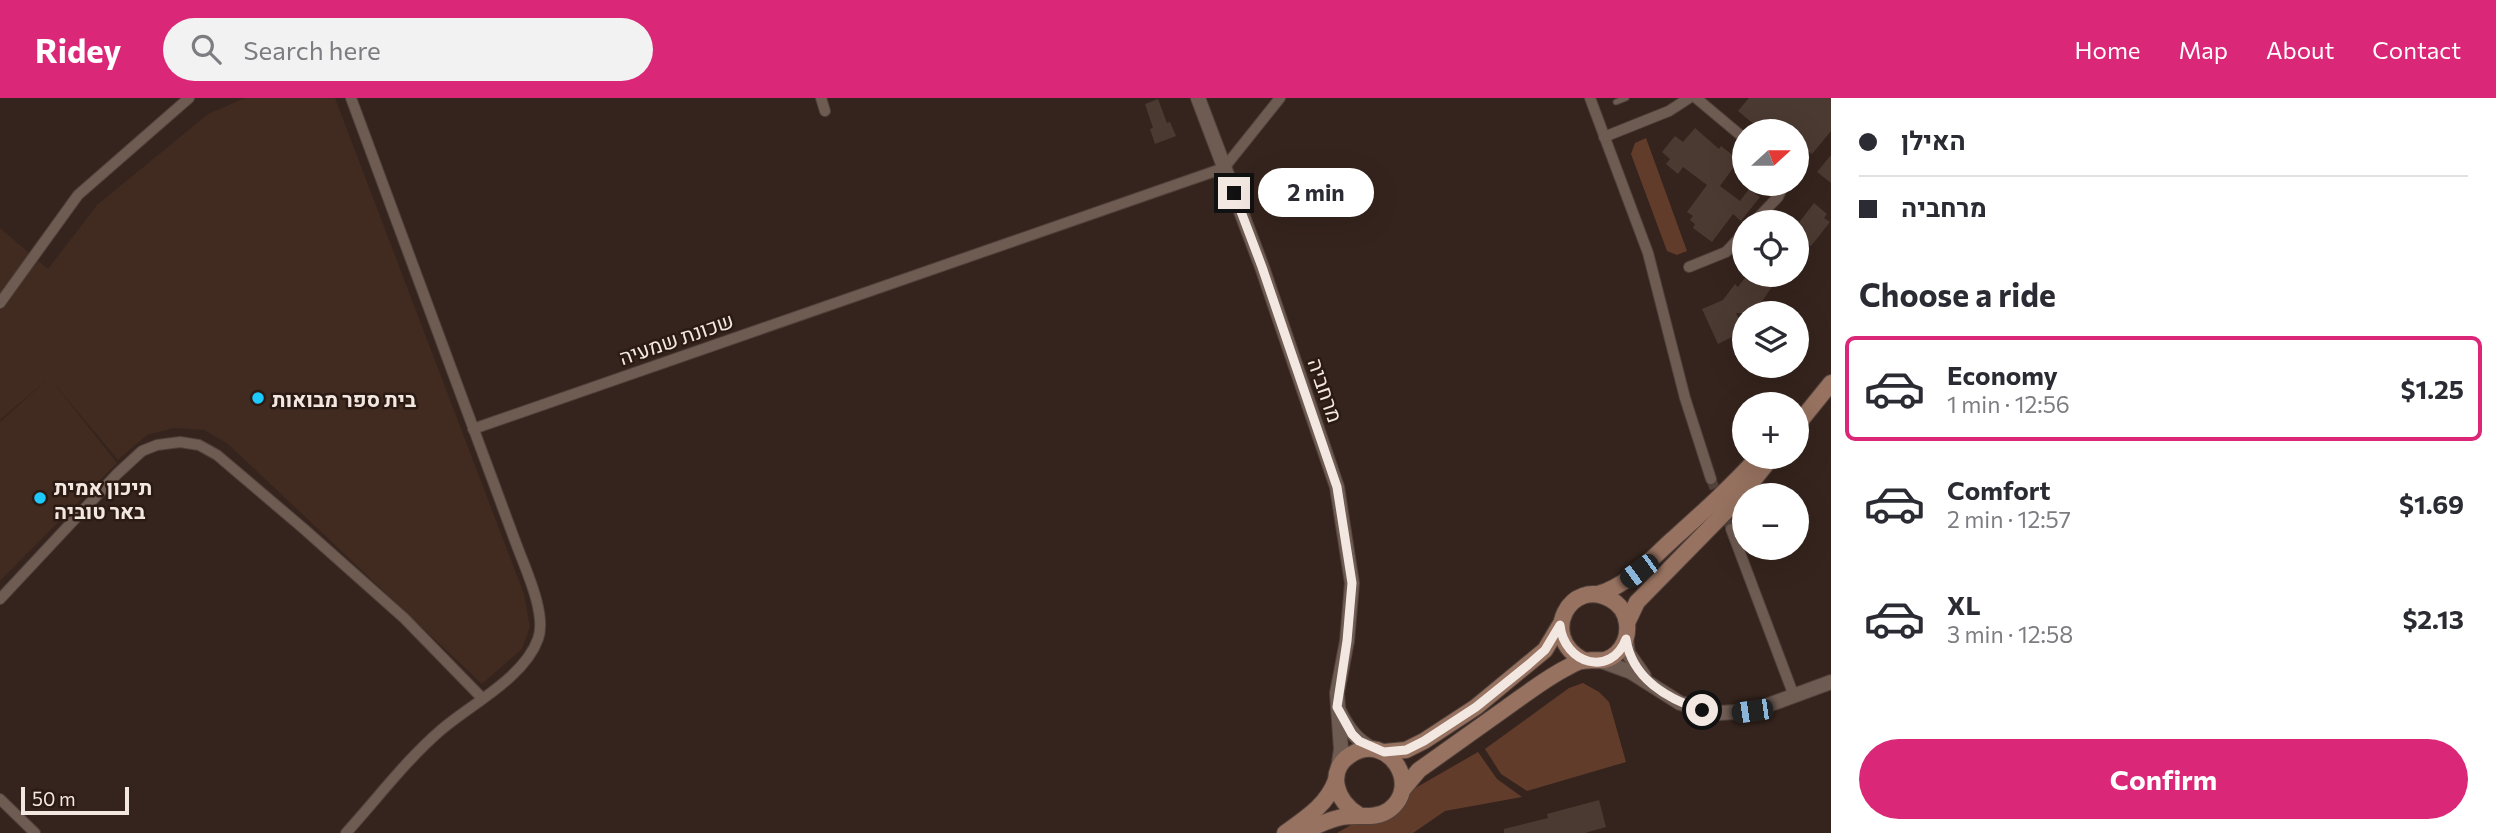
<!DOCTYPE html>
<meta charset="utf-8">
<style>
:root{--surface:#fff;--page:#f2f2f3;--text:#2b2b33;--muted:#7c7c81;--line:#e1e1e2;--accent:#db2777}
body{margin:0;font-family:Commissioner,Heebo,sans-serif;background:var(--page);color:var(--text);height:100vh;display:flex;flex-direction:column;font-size:26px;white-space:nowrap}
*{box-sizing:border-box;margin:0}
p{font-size:23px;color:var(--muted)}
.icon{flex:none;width:38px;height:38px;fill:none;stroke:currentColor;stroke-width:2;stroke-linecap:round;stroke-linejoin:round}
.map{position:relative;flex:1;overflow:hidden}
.panel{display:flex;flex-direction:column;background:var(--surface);width:665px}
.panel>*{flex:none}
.banner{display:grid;align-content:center;height:154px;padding:0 28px;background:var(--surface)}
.needle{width:46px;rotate:69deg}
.tools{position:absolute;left:1732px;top:21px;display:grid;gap:14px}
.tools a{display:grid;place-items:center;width:77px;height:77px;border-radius:50%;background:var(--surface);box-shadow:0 7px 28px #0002;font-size:35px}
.scale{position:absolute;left:21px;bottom:18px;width:108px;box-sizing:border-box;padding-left:7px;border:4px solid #f3e7e2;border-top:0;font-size:19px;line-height:24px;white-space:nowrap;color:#f3e7e2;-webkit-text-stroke:5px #2b1b13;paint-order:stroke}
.end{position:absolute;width:32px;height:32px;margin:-16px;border:9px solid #f3e7e2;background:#111;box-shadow:0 0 0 4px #111}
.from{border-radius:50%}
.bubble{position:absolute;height:49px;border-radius:24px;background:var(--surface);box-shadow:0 7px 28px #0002;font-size:23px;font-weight:700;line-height:49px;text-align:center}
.car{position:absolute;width:21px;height:42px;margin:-21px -10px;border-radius:9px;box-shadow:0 0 5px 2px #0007;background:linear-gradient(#222 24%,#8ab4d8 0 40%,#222 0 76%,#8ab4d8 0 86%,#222 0)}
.banner b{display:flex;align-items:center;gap:24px;height:66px;font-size:26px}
.banner b+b{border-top:2px solid var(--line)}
.banner i{width:18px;height:18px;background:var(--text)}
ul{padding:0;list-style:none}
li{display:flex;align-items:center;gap:21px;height:105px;margin:0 14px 10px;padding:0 14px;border:4px solid transparent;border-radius:10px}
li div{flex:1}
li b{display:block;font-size:26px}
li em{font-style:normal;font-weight:700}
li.on{border-color:var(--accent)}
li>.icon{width:63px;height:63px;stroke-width:1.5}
h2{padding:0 28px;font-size:32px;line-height:84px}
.cta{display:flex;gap:14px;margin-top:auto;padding:14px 28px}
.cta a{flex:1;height:80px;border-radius:42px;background:var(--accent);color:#fff;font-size:28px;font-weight:700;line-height:80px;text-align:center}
header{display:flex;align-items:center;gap:42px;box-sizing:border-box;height:98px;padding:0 35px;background:var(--accent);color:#fff}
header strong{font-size:33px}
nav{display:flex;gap:38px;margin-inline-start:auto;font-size:24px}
.search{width:490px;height:63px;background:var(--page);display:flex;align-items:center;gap:18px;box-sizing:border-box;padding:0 24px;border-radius:38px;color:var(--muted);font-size:26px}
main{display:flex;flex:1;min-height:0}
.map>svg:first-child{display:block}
</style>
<header>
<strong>Ridey</strong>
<div class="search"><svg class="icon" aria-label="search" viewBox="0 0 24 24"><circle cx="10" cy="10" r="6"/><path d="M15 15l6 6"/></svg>Search here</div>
<nav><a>Home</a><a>Map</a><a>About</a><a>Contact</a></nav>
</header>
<main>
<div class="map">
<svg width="1831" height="735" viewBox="0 0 1831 735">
<rect width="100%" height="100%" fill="#35241d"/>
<!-- built -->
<path fill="#412a1f" d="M245,0h90l189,496 6,33 -8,22 -40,35 -254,-240 -24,-14 -30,-2 -27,7 -29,25 -65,-78 64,81 -117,118v-159l49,-44 -49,42v-192l48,41 49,-64 111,-91z"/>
<!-- green -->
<g fill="#613c2b">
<path d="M1646,40l41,113 -10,4 -10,-4 -36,-97 4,-11z"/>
<path d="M1583,585l16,9 10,10 17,60 -99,29 -26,-17 -16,-25 84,-61z"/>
<path d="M1478,654l19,27 25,18 -77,14 -32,22h-76z"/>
</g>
<!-- building -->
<g fill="#4b3a31">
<path d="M1749,0h82v33l-19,23 -8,-6 -7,9v-26h-35l-24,-20z"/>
<path d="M1158,1l9,24 3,-1 6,14 -21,8 -5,-15 3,-1 -8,-24z"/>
<path d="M1695,30l24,21 2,-3 18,14 -19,26 20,15 9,-12 11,8 -19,24 -8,-7 -21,28 -19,-14 2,-4 -5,-4 3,-4 -6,-4 20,-27 -24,-18 -5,7 -12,-10 4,-5 -8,-7 13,-16 8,6z"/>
<path d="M1831,57v28l-14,-11z"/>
<path d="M1814,105l13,11 -3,4 6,4 -19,24 -14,-10v-11z"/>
<path d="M1747,177h33l-26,38h-18l7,16 -10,5 1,2 -16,8 -16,-35 21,-9 12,-16 3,3z"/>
<path d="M1599,702l7,27 -21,6h-81v-4l44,-11 -1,-4z"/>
</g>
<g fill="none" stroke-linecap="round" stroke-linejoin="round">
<!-- minor-tunnel -->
<path stroke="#52413b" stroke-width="10" stroke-dasharray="10 5" stroke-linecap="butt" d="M1711,381l20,50"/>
<defs>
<path id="service" d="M1616,4l10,-4"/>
<g id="minor">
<path d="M821,0l4,13"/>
<path d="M1590,0l58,155 37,145 26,81"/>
<path d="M1696,0l49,41"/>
<path d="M1604,39l65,-26 20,-13"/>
<path d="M1754,124l24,-25 6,-13"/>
<path d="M1689,169l37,-15 19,-20"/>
<path d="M0,205l78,-108 111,-97"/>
<path d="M473,331l751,-261 56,-70"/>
<path d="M1731,431l63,167"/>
<path d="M0,501l117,-125 25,-23 15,-6 23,-3 19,3 18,10 87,74 100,89 78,80"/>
<path d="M0,701l35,34"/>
<path d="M346,735c31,-34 60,-73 95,-103 30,-26 83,-52 97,-91 9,-24 -12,-69 -21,-93l-166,-448"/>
</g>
<g id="tertiary">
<path d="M1198,0l64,169 75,220 15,96 -5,58 -10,52 4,56 -3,20"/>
<path d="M1626,541l2,14 16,23"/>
<path d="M1601,563l30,11 49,31 39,10 33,-2 79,-29"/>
<path d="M1339,613c9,18 17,29 34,38"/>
</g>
<g id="secondary">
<path d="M1797,327l34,-42"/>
<path d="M1598,496c29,-8 52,-34 74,-54 30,-27 59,-53 86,-83"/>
<path d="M1627,525l10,-21 102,-104 33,-41"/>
<path d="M1384,654l22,-2 18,-9 52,-34 69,-57 15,-25"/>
<path d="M1403,691l16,-19c29,-21 58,-41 87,-62 20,-14 40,-30 62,-41 4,-2 10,-6 15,-6 13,-3 21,4 34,-8 16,-16 13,-44 -7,-54 -39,-22 -72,37 -27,61"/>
<path d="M1285,735c21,-15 42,-28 51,-53"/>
<path d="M1302,735c13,-7 26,-13 40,-16 16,-3 33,3 47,-7 34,-25 -2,-78 -37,-56 -27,16 -16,48 7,61"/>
</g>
</defs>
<!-- service casing -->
<use href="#service" stroke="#50413b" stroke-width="7"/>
<!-- minor casing -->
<use href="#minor" stroke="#50413b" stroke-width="12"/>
<!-- tertiary casing -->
<use href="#tertiary" stroke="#50413b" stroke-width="16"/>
<!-- secondary casing -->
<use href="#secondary" stroke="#50413b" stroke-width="18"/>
<!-- service -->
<use href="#service" stroke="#6e5b52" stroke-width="5"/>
<!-- minor -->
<use href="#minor" stroke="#6e5b52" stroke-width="10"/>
<!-- tertiary -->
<use href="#tertiary" stroke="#6e5b52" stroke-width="14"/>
<!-- secondary -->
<use href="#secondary" stroke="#977260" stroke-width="16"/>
</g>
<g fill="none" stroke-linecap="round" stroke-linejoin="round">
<!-- route -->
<path stroke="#f3e7e2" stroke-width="9" d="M1234,95l28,74 75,220 15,96 -5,58 -10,66 15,27 7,7 25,11 22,-2 18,-9 52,-34 52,-42 17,-15 15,-25c4,39 51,53 66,14 6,39 41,60 76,71"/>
</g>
<!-- markers -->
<g fill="#1ec9fd" stroke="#2b1b13" stroke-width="2.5">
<circle cx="258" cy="300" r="7"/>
<circle cx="40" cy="400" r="7"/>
</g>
<g text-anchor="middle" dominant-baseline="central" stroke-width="5" stroke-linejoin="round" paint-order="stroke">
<!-- street labels -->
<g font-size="21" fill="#f3e7e2" stroke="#2b1b13">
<text transform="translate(676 240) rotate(-19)">שכונת שמעיה</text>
<text transform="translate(1326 292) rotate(71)">מרחביה</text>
</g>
<!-- poi labels -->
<g font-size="21" font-weight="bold" fill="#f3e7e2" stroke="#2b1b13" text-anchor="start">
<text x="272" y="300">בית ספר מבואות</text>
<text x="54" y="388">תיכון אמית<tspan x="54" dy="24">באר טוביה</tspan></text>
</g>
</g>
</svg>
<div class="tools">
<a><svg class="needle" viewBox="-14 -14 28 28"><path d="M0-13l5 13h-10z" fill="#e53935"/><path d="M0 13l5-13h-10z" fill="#7c7c81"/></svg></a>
<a><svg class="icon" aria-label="locate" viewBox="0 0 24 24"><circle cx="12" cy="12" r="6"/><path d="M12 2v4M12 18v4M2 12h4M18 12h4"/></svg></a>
<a><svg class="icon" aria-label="layers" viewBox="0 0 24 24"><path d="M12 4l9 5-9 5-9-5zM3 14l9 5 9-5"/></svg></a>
<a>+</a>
<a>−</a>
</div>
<div class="scale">50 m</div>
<i class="end from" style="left:1702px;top:612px"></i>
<i class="end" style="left:1234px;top:95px"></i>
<div class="bubble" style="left:1258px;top:70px;width:116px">2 min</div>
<i class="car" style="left:1639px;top:473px;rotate:234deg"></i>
<i class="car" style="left:1752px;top:613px;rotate:262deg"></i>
</div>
<section class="panel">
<div class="banner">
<b><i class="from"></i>האילן</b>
<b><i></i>מרחביה</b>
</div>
<h2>Choose a ride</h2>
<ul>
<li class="on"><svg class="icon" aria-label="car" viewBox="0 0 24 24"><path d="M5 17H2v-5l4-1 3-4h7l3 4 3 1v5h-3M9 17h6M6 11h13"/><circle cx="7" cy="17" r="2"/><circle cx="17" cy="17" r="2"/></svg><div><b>Economy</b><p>1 min · 12:56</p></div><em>$1.25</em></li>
<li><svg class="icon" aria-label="car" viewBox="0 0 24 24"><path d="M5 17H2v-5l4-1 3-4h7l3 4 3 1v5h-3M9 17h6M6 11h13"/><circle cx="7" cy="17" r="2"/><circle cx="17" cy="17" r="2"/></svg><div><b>Comfort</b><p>2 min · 12:57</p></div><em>$1.69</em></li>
<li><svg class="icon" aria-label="car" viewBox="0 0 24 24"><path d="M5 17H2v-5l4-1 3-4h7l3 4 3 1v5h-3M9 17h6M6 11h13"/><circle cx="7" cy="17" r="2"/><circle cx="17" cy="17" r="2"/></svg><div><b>XL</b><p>3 min · 12:58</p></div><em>$2.13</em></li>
</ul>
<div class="cta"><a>Confirm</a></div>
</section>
</main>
